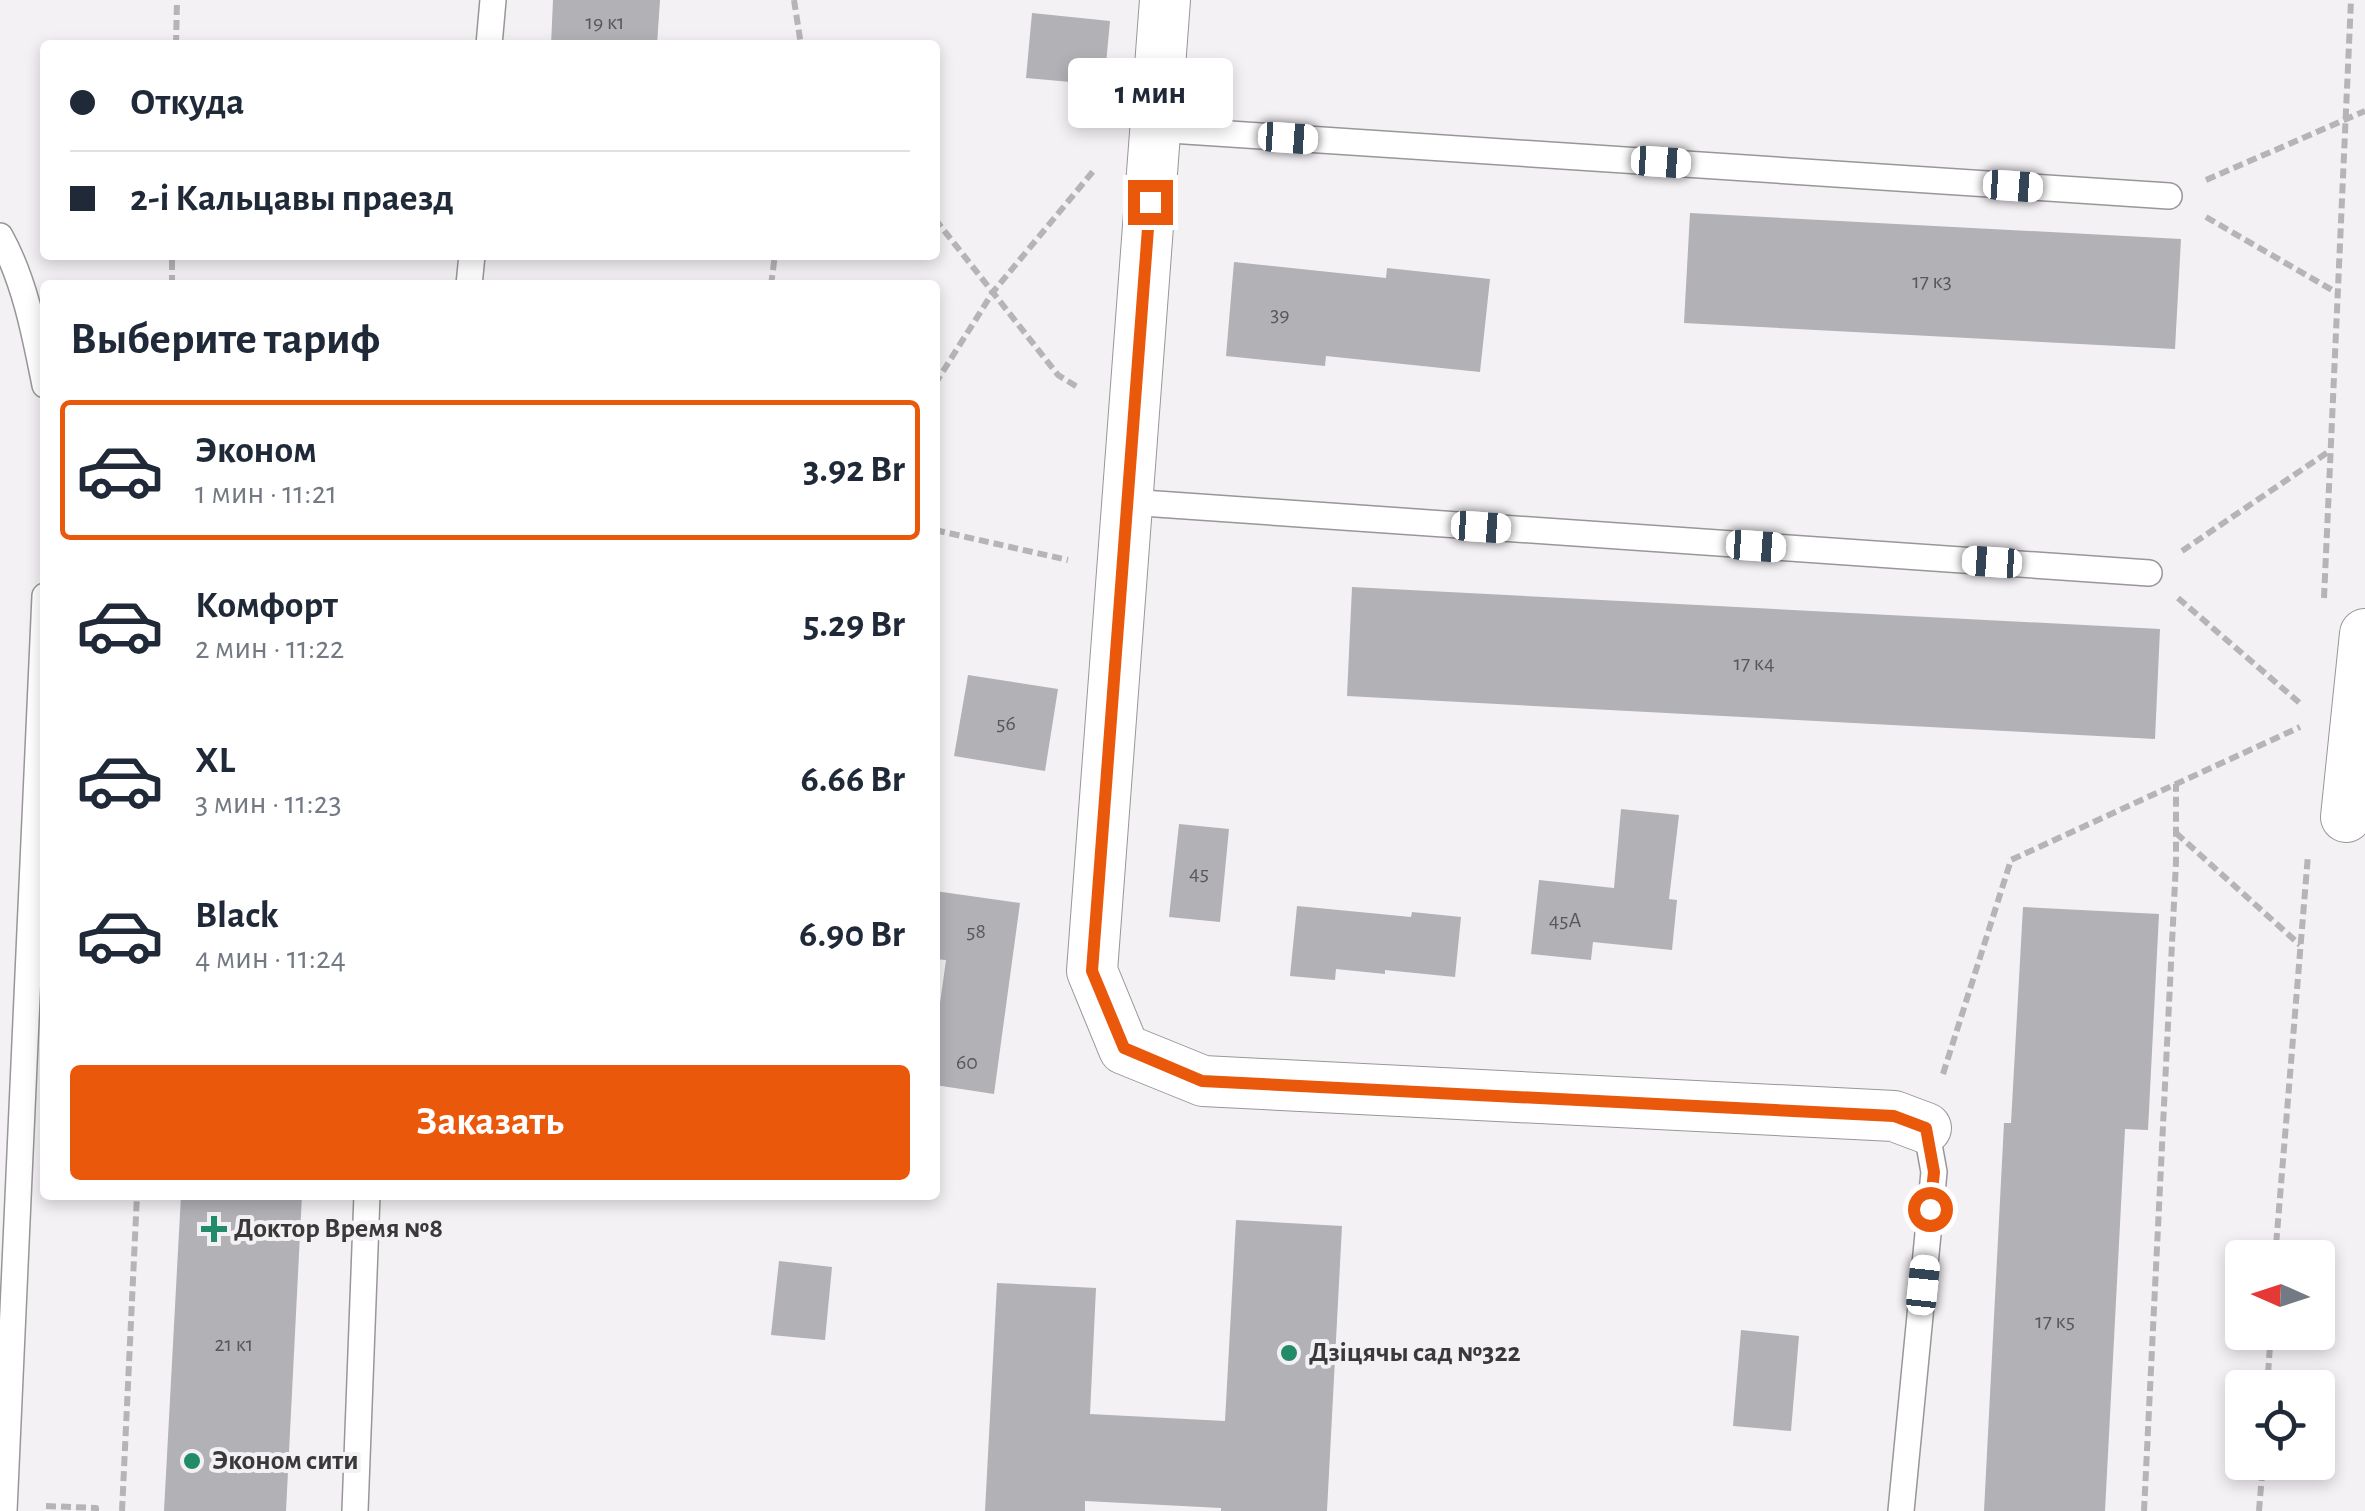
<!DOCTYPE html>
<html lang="ru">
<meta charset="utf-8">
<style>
:root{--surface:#fff;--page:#f2f2f3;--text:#1f2937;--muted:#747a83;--line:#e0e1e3;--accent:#ea580c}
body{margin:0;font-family:"Alegreya Sans",sans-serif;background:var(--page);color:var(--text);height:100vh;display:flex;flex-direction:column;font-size:38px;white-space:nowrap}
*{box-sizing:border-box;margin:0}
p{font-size:32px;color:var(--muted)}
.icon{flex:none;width:55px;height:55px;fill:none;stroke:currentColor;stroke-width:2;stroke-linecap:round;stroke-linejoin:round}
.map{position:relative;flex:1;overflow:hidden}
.panel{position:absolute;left:40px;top:280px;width:900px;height:920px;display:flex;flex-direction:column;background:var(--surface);border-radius:10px;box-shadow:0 5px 15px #0003}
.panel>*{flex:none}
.banner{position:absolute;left:40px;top:40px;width:900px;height:220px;border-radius:10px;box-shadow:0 5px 15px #0003;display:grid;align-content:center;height:220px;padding:0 30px;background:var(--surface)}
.needle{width:65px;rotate:273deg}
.tools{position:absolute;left:2225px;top:1240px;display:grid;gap:20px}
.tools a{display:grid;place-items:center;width:110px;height:110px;border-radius:10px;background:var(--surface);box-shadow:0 5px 15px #0003;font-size:50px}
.end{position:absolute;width:45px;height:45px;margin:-22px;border:12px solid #ea580c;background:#fff;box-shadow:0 0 0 5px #fff}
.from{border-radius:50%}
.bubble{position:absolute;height:70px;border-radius:10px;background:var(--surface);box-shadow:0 5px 15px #0003;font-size:32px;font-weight:700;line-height:70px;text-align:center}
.car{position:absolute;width:30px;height:60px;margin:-30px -15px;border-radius:12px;box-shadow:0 0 8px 2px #0007;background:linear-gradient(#fff 24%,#345 0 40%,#fff 0 76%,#345 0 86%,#fff 0)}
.banner b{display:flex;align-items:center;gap:35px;height:95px;font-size:38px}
.banner b+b{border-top:2px solid var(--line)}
.banner i{width:25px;height:25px;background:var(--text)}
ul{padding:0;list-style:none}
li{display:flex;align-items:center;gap:30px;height:140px;margin:0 20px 15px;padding:0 10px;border:5px solid transparent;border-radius:10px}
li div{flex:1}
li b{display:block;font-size:38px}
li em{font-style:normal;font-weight:700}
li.active{border-color:var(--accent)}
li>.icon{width:90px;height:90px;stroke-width:1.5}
h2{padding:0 30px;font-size:45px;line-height:120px}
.button{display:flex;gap:20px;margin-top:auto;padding:20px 30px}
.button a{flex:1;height:115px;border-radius:10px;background:var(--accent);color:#fff;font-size:40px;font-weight:700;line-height:115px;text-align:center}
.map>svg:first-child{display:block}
</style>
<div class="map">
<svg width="2365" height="1511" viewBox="0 0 2365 1511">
<rect width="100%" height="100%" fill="#f4f1f4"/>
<!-- building -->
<g fill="#b2b1b5">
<path d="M553,0h107l-3,45h-106z"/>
<path d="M1032,13l78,8 -6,64 -78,-7z"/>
<path d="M1690,213l491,26 -6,110 -491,-26z"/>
<path d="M1234,262l152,16 1,-10 103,11 -10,93 -154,-16 -1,10 -99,-10z"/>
<path d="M1352,587l808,42 -5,110 -808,-43z"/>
<path d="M968,675l90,14 -13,82 -91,-15z"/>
<path d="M1621,809l58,6 -10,84 8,1 -5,50 -79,-8 -2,18 -60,-6 8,-74 75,8z"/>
<path d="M1179,824l50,5 -9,93 -51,-5z"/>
<path d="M935,891l85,12 -26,191 -59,-9v-46l11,-79 -11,-1z"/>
<path d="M1297,906l114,11 1,-5 49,5 -6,60 -70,-7v4l-49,-5 -1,11 -45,-4z"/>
<path d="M2023,907l136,7 -11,216 -23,-1 -20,382h-121l20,-388h7z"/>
<path d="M181,1195h121l-16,316h-122z"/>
<path d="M1236,1220l106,6 -15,285h-106v-3l-136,-7v10h-100l12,-228 99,5 -6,126 135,7z"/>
<path d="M779,1261l53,6 -7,73 -54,-5z"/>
<path d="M1741,1330l58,6 -8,95 -58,-5z"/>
</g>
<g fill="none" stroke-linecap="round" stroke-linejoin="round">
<defs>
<g id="lane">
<path d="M489,45l4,-45"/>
<path d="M1155,129l1014,67"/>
<path d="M0,236c25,45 35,99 45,149"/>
<path d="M469,285l3,-30"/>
<path d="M1128,502l1021,71"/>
<path d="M4,1511l41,-915"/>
<path d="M355,1511l12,-316"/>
<path d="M1901,1511l33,-339 -8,-44"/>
</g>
<g id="street">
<path d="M1165,0l-73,971 32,78 79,32 691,35 32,12"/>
<path d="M2346,817l19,-183"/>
</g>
</defs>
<!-- lane casing -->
<use href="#lane" stroke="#999699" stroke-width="28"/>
<!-- street casing -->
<use href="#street" stroke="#999699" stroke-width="52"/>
<!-- path -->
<g stroke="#b6b4b6" stroke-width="6" stroke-dasharray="10 5" stroke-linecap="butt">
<path d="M794,0l7,45"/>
<path d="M176,45l1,-45"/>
<path d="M2206,180l159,-69"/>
<path d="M2206,217l133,77"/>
<path d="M935,219l123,156 21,13"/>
<path d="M172,285v-30"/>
<path d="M771,285l4,-30"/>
<path d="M935,384l58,-92 102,-123"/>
<path d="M935,530l133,30"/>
<path d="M2182,551l149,-101"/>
<path d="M2178,598l124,107"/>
<path d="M2324,598l27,-598"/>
<path d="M2176,833l124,112"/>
<path d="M1943,1074l68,-214 289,-133"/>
<path d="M2275,1258l33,-403"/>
<path d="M2267,1388l4,-56"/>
<path d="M46,1506l50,2v3"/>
<path d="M122,1511l15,-316"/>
<path d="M2144,1511l32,-649v-78"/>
<path d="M2259,1511l4,-49"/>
</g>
<!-- lane -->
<use href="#lane" stroke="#fff" stroke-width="25"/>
<!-- street -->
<use href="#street" stroke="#fff" stroke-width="50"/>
</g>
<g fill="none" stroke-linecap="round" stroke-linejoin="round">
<!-- route -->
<path stroke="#ea580c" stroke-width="12" d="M1150,202l-58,769 32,77 78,33 692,35 32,12 8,44 -4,37"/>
</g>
<!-- markers -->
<g fill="#238b68" stroke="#f4f1f4" stroke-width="4">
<path d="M209 1214h10v10h10v10h-10v10h-10v-10h-10v-10h10z"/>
<circle cx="1289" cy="1353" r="10"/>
<circle cx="192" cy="1461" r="10"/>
</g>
<g text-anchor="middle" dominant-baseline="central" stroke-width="8" stroke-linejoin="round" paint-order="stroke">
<!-- number labels -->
<g font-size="22" fill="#585759">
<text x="605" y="22">19 к1</text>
<text x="1932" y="281">17 к3</text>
<text x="1280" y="314">39</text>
<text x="1754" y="663">17 к4</text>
<text x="1006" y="723">56</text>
<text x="1199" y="873">45</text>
<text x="1565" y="920">45А</text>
<text x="976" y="931">58</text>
<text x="967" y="1062">60</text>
<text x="2055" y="1321">17 к5</text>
<text x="234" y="1344">21 к1</text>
</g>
<!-- poi labels -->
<g font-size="28" font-weight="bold" fill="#3a393a" stroke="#f4f1f4" text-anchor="start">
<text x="234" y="1229">Доктор Время №8</text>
<text x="1309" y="1353">Дзіцячы сад №322</text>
<text x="212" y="1461">Эконом сити</text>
</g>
</g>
</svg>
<div class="tools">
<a><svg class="needle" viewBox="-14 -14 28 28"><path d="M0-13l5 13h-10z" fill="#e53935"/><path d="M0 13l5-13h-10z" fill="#747a83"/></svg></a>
<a><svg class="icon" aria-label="locate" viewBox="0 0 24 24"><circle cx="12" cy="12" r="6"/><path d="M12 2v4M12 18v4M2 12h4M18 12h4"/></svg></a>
</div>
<i class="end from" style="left:1930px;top:1209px"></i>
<i class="end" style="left:1150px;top:202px"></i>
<div class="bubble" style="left:1068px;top:58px;width:165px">1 мин</div>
<i class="car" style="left:1288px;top:138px;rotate:94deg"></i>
<i class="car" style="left:1661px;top:162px;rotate:94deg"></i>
<i class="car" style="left:2013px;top:186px;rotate:94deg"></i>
<i class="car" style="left:1481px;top:527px;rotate:94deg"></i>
<i class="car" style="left:1756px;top:546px;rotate:94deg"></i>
<i class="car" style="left:1992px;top:562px;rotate:274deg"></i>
<i class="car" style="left:1923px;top:1285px;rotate:6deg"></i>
<div class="banner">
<b><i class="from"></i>Откуда</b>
<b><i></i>2-і Кальцавы праезд</b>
</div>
<section class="panel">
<h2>Выберите тариф</h2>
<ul>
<li class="active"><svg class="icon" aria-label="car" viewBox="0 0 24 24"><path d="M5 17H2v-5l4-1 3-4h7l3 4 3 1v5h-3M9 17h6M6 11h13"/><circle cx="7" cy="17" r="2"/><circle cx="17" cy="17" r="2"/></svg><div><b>Эконом</b><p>1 мин · 11:21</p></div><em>3.92 Br</em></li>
<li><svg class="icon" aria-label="car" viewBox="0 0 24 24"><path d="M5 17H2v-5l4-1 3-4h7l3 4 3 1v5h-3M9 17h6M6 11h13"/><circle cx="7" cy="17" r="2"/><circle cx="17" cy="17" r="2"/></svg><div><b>Комфорт</b><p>2 мин · 11:22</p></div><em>5.29 Br</em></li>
<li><svg class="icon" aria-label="car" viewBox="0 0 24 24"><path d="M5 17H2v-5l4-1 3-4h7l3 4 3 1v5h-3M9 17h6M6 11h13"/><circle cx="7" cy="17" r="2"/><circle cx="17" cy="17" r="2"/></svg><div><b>XL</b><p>3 мин · 11:23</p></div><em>6.66 Br</em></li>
<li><svg class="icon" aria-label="car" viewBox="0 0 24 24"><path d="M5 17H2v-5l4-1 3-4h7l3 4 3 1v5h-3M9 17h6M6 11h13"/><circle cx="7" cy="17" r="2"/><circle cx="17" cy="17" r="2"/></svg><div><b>Black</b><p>4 мин · 11:24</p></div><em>6.90 Br</em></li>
</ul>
<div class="button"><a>Заказать</a></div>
</section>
</div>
